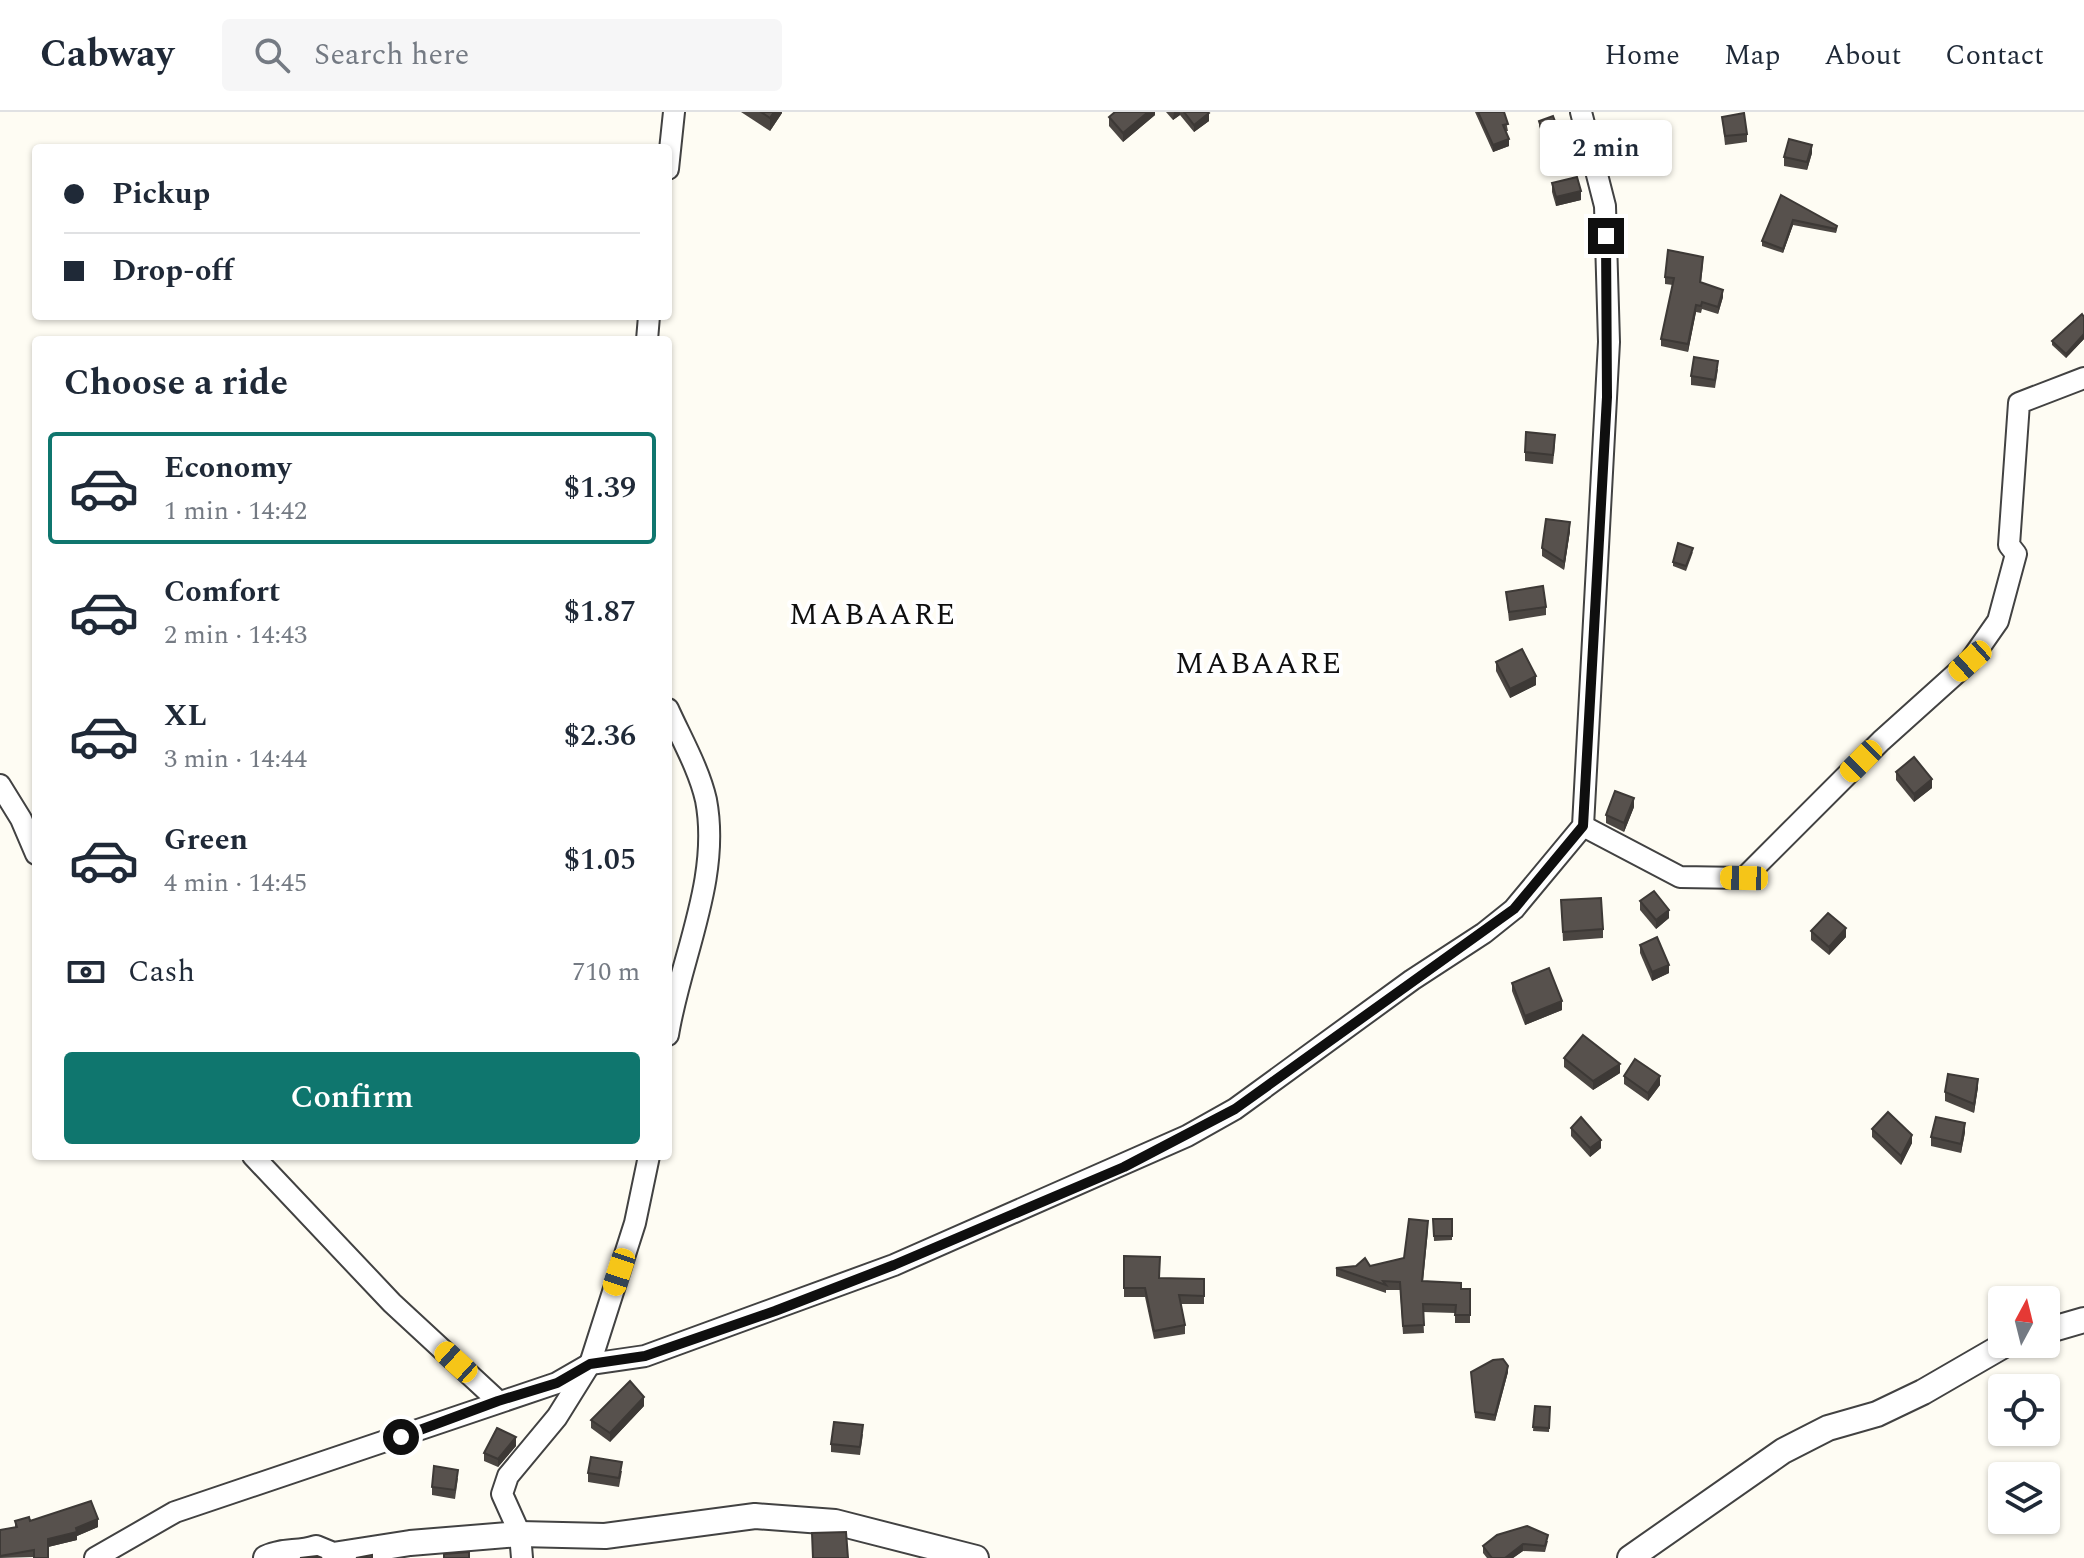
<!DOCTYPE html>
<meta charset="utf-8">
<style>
:root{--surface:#fff;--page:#f6f6f7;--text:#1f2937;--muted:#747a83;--line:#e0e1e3;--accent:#0f766e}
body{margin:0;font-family:Spectral,serif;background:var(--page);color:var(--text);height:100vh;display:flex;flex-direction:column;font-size:30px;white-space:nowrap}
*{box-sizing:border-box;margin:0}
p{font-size:26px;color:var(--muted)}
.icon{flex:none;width:44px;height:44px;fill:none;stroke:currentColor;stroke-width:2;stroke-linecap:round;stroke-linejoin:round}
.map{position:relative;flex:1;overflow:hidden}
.panel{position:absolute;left:32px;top:224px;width:640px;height:824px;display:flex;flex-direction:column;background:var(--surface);border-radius:8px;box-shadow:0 2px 6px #0004}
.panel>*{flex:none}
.hud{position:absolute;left:32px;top:32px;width:640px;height:176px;border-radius:8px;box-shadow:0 2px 6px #0004;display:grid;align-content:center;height:176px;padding:0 32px;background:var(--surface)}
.needle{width:52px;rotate:7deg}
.fabs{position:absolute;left:1988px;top:1174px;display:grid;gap:16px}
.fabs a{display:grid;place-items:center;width:72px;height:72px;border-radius:8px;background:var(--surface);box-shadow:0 2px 6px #0004;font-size:40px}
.end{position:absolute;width:36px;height:36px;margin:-18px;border:10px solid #0f0f0f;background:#fff;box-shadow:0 0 0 4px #fff}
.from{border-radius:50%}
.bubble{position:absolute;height:56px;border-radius:8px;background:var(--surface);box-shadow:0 2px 6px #0004;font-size:26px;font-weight:600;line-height:56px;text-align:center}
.car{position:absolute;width:24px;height:48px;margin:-24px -12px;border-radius:10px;box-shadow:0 0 6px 2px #0007;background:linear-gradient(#f5c518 24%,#345 0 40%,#f5c518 0 76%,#345 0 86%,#f5c518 0)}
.hud b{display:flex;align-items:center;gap:28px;height:76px;font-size:30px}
.hud b+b{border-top:2px solid var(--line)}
.hud i{width:20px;height:20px;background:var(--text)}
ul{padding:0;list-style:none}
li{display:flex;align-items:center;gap:24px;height:112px;margin:0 16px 12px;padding:0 16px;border:4px solid transparent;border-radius:8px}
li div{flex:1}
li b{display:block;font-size:30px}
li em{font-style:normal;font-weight:600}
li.active{border-color:var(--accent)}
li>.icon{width:72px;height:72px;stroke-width:1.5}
h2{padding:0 32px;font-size:36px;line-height:96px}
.pay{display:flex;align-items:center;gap:20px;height:88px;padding:0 32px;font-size:30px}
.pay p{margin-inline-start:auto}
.primary-button{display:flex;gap:16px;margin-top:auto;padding:16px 32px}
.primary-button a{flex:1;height:92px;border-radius:8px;background:var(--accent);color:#fff;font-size:32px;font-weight:600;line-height:92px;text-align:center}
header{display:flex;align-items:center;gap:48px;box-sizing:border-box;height:112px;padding:0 40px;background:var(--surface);border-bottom:2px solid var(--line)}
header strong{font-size:38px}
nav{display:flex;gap:44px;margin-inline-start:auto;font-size:28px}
.search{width:560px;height:72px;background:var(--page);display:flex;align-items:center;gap:20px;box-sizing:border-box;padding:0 28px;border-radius:8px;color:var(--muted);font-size:30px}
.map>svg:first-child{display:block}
</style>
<header>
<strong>Cabway</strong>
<div class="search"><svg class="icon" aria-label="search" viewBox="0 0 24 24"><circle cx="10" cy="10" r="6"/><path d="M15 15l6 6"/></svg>Search here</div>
<nav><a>Home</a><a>Map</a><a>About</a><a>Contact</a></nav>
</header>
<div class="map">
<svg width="2084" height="1446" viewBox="0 0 2084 1446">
<rect width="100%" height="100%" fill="#fefcf3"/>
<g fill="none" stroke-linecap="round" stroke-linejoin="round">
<defs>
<g id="minor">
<path d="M668,57l6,-57"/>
<path d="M647,228l2,-24"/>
<path d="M668,597c13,29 31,60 38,91 15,79 -26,159 -38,235"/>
<path d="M0,673l21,34 15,35"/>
<path d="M1583,714l97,51 64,1 137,-137 89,-80 28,-40 18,-67 -7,-9 10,-142 65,-25"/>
<path d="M253,1044l139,147 106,98"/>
<path d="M95,1446l80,-46 382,-129 33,-19 55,-8 249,-91 293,-129 48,-27 177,-129 72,-47 30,-24 69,-83 26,-484 -4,-136 -24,-94"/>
<path d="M522,1446l-2,-24 -18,-40 6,-18 49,-59 33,-53 45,-141 14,-67"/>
</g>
<g id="tertiary">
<path d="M2046,1219l38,-11"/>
<path d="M266,1446c16,-8 33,-4 50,-10l17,7 77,-12 110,-9 85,2 150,-20 80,6 141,36"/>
<path d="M1630,1446l153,-107 45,-23 49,-14 46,-22 83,-48"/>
</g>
</defs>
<!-- minor casing -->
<use href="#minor" stroke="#424242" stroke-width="24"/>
<!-- tertiary casing -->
<use href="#tertiary" stroke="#424242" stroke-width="28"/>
<!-- minor -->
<use href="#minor" stroke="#fff" stroke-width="20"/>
<!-- tertiary -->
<use href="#tertiary" stroke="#fff" stroke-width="24"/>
</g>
<!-- wall -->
<g fill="#4b4642">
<path d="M741,0h41v1l-12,18z"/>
<path d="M1115,0h40v3l-32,27 -14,-16v-9z"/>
<path d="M1166,0h42l1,9 -15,11 -14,-17 -7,5z"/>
<path d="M1475,0h29l4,19h-2l3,15 -16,6z"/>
<path d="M1722,5l25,17v8l-22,3z"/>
<path d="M1539,9l23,24 -15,5 -8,-24z"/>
<path d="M1812,41l-5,17 -23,-4v-9z"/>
<path d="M1552,71l29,17 -25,6 -4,-14z"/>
<path d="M1781,83l56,35 -1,3 -43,-8 -10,28 -21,-7v-5z"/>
<path d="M1703,152l-2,19 22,14 -5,17 -16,-5 -1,4 -5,-1 -8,40 -27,-6v-7l12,-54 -8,-1v-7z"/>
<path d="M2084,205v22l-18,19 -14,-13v-4z"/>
<path d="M1718,257l-3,19 -24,-3v-9z"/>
<path d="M1555,332l-2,20 -28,-3v-9z"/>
<path d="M1570,419l-6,39 -22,-14v-8z"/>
<path d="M1693,440l-7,19 -13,-5v-4z"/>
<path d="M1506,480l40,15v8l-37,6z"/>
<path d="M1496,550l40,23 -26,13 -14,-27z"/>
<path d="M1896,660l36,16 -18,14 -18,-22z"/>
<path d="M1634,695l-10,25 -18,-9v-8z"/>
<path d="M1561,788l42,29v9l-40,3z"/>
<path d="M1640,789l29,17 -13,11 -16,-19z"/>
<path d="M1811,819l35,6 -17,18 -18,-15z"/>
<path d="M1640,833l29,28 -17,8 -12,-28z"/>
<path d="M1512,871l50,27 -37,15 -13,-34z"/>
<path d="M1564,946l56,15 -27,17 -29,-23z"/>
<path d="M1624,964l36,9 -12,16 -24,-17z"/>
<path d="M1978,975l-4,26 -29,-12v-9z"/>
<path d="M1571,1016l30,20 -11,9 -19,-21z"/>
<path d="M1872,1017l40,14 -11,22 -29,-28z"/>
<path d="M1965,1020l-4,21 -30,-7v-9z"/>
<path d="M1433,1107h19v21l-18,1z"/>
<path d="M1428,1118l-5,52 38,7h9v34h-15v-10l-32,-1 1,21 -21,1 -3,-44h-14v3l-50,-17v-8l34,-2 34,-8z"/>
<path d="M1124,1144l35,22 45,1v25h-23l4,21v9l-31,5 -9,-42h-21z"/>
<path d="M1471,1260h37l-13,49 -20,-3z"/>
<path d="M644,1294l-34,36 -19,-14v-8z"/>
<path d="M1535,1294l15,1 -1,25 -16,-1z"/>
<path d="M863,1322l-3,21 -29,-3v-8z"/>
<path d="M516,1334l-18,21 -14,-6v-8z"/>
<path d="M622,1359l-3,16 -31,-5v-9z"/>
<path d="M458,1366l-3,21 -23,-4v-8z"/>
<path d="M15,1409h15l68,6 -21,9v4l-29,7 -14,10 -34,1v-28l15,-3z"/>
<path d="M1548,1429l-3,11 -22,-1 -10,7h-26l-4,-5v-7z"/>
</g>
<!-- shaded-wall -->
<g fill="#3d3936">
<path d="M774,0h8v1l-12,18v-13z"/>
<path d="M1148,0h7v3l-32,27v-9z"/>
<path d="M1174,0h6v3l-7,5z"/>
<path d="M1209,1v8l-15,11v-7z"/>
<path d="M1509,27v7l-16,6v-7z"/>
<path d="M1562,28v5l-15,5v-5z"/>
<path d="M1812,33v8l-5,17v-8z"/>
<path d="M1581,79v9l-25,6v-9z"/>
<path d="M1793,108v5l-10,28v-4z"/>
<path d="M1723,178v7l-5,17v-7z"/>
<path d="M1696,193v7l-8,40v-8z"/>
<path d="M2084,222v5l-18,19v-4z"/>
<path d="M1570,410v9l-6,39v-8z"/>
<path d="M1536,564v9l-26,13v-9z"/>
<path d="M1932,667v9l-18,14v-8z"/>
<path d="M1634,686v9l-10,25v-9z"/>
<path d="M1669,798v8l-13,11v-9z"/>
<path d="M1846,816v9l-17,18v-8z"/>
<path d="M1669,853v8l-17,8v-9z"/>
<path d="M1562,889v9l-37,15v-9z"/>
<path d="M1620,952v9l-27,17v-9z"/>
<path d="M1660,964v9l-12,16v-8z"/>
<path d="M1978,967v8l-4,26v-9z"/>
<path d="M1965,1011v9l-4,21v-9z"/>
<path d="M1912,1023v8l-11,22v-9z"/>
<path d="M1601,1028v8l-11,9v-9z"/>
<path d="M1508,1254v6l-13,49v-6z"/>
<path d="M644,1285v9l-34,36v-9z"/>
<path d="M516,1325v9l-18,21v-8z"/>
<path d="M98,1407v8l-21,9v4l-29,7v-8z"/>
<path d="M1523,1432v7l-10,7h-8z"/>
</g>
<!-- building -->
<g fill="#57514d" stroke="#3d3936" stroke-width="2">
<path d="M761,0h13l-4,6z"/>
<path d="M1115,0h33l-25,21 -14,-16z"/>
<path d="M1184,0h24l1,1 -15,12z"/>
<path d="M1478,0h26l4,12 -5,1 6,14 -16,6z"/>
<path d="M1744,1l3,21 -22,2 -3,-19z"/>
<path d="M1553,4l9,24 -15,5 -8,-24z"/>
<path d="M1789,27l23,6 -5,17 -23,-5z"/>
<path d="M1577,65l4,14 -25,6 -4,-14z"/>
<path d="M1781,83l56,31 -1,3 -43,-9 -10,29 -21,-8z"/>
<path d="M1668,138l35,7 -3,25 23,8 -5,17 -16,-5 -1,4 -5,-1 -8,39 -27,-5 13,-61 -9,-1z"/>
<path d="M2082,202l2,3v17l-18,20 -14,-13z"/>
<path d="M1694,245l24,4 -3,19 -24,-4z"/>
<path d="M1526,320l29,3 -2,20 -28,-3z"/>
<path d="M1546,407l24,3 -6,40 -22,-14z"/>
<path d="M1678,431l15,5 -7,18 -13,-4z"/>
<path d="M1543,474l3,21 -37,5 -3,-20z"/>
<path d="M1522,537l14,27 -26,13 -14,-27z"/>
<path d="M1914,645l18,22 -18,15 -18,-22z"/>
<path d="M1615,679l19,7 -10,25 -18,-8z"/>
<path d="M1654,779l15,19 -13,10 -16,-19z"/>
<path d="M1601,786l2,31 -40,3 -2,-32z"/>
<path d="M1828,801l18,15 -17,19 -18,-16z"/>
<path d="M1657,825l12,28 -17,7 -12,-27z"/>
<path d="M1549,856l13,33 -37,15 -13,-33z"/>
<path d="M1583,923l37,29 -27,17 -29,-23z"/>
<path d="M1635,947l25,17 -12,17 -24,-17z"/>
<path d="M1948,962l30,5 -4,25 -29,-12z"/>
<path d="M1888,1000l24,23 -11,21 -29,-27z"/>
<path d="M1581,1005l20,23 -11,8 -19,-20z"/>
<path d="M1936,1005l29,6 -4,21 -30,-7z"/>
<path d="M1409,1107l19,2 -6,60 39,2v6h9v26h-15l1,-10 -33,-1 1,21 -21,1 -3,-44 -17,-1 3,4 -50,-17 20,-2 9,-8 5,8 34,-8z"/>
<path d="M1433,1107h19v17h-18z"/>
<path d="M1124,1144l36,1 -1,21 45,1v17l-25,-1 6,30 -31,6 -9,-43h-21z"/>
<path d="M1503,1247l5,7 -13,49 -20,-3 -4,-40 22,-12z"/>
<path d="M630,1269l14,16 -34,36 -19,-13z"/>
<path d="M1535,1294l15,1 -1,21 -16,-1z"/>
<path d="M834,1310l29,3 -3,22 -29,-3z"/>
<path d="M497,1316l19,9 -18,22 -14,-6z"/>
<path d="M591,1345l31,5 -3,16 -31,-5z"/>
<path d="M434,1354l24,4 -3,20 -23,-3z"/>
<path d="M91,1389l7,18 -22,9 1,4 -29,7v19h-14v-8l-34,6v-26l17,-3 -2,-6 14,-4 1,4z"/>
<path d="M1527,1414l21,9 -3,11 -22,-2 -18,14h-13l-9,-12 14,-11z"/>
<path d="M846,1420l2,26h-35l-1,-25z"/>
<path d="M469,1440v6h-25v-4z"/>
<path d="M372,1443v3h-16z"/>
<path d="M317,1444l5,2h-22z"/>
</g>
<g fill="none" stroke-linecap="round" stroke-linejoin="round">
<!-- route -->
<path stroke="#0f0f0f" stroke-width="10" d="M401,1325l97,-36 59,-18 33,-19 55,-8 130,-45 119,-46 230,-98 111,-58 279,-200 69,-83 24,-429 -1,-161"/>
</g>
<g text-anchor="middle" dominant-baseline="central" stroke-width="8" stroke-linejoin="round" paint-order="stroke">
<!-- quarter labels -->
<g font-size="30" letter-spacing="2" fill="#0f0f0f" stroke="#fff">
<text x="873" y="503">MABAARE</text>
<text x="1259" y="552">MABAARE</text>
</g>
</g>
</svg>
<div class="fabs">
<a><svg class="needle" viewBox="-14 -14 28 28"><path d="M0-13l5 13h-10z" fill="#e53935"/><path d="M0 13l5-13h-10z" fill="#747a83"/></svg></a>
<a><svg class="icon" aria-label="locate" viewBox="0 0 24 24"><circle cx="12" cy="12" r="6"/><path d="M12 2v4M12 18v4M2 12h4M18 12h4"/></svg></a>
<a><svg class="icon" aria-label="layers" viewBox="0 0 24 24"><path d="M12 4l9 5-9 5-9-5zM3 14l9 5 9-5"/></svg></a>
</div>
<i class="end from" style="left:401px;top:1325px"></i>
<i class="end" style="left:1606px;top:124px"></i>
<div class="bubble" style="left:1540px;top:8px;width:132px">2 min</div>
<i class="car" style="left:1970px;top:549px;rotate:228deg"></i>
<i class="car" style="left:1861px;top:649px;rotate:225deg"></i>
<i class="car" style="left:1744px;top:766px;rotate:271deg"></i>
<i class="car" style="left:619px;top:1160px;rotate:198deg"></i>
<i class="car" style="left:456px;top:1250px;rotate:312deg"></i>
<div class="hud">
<b><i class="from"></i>Pickup</b>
<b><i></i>Drop-off</b>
</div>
<section class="panel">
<h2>Choose a ride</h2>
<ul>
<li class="active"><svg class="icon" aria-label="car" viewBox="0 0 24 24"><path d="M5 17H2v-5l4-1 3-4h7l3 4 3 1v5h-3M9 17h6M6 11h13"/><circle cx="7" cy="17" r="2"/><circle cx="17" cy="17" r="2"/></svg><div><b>Economy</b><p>1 min · 14:42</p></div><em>$1.39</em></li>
<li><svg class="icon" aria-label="car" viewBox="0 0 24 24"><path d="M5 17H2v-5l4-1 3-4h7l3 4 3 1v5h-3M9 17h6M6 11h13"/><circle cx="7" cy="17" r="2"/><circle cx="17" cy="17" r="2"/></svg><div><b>Comfort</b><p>2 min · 14:43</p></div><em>$1.87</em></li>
<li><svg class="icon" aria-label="car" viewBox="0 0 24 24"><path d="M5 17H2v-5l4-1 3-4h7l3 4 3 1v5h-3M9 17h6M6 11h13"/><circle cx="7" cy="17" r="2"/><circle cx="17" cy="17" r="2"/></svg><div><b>XL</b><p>3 min · 14:44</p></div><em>$2.36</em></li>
<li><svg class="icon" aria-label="car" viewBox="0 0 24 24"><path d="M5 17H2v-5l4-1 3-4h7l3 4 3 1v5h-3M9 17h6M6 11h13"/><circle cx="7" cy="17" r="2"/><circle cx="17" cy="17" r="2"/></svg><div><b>Green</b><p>4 min · 14:45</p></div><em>$1.05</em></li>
</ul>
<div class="pay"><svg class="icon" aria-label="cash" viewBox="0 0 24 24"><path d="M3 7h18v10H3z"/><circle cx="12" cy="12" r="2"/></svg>Cash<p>710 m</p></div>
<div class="primary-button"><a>Confirm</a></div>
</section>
</div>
